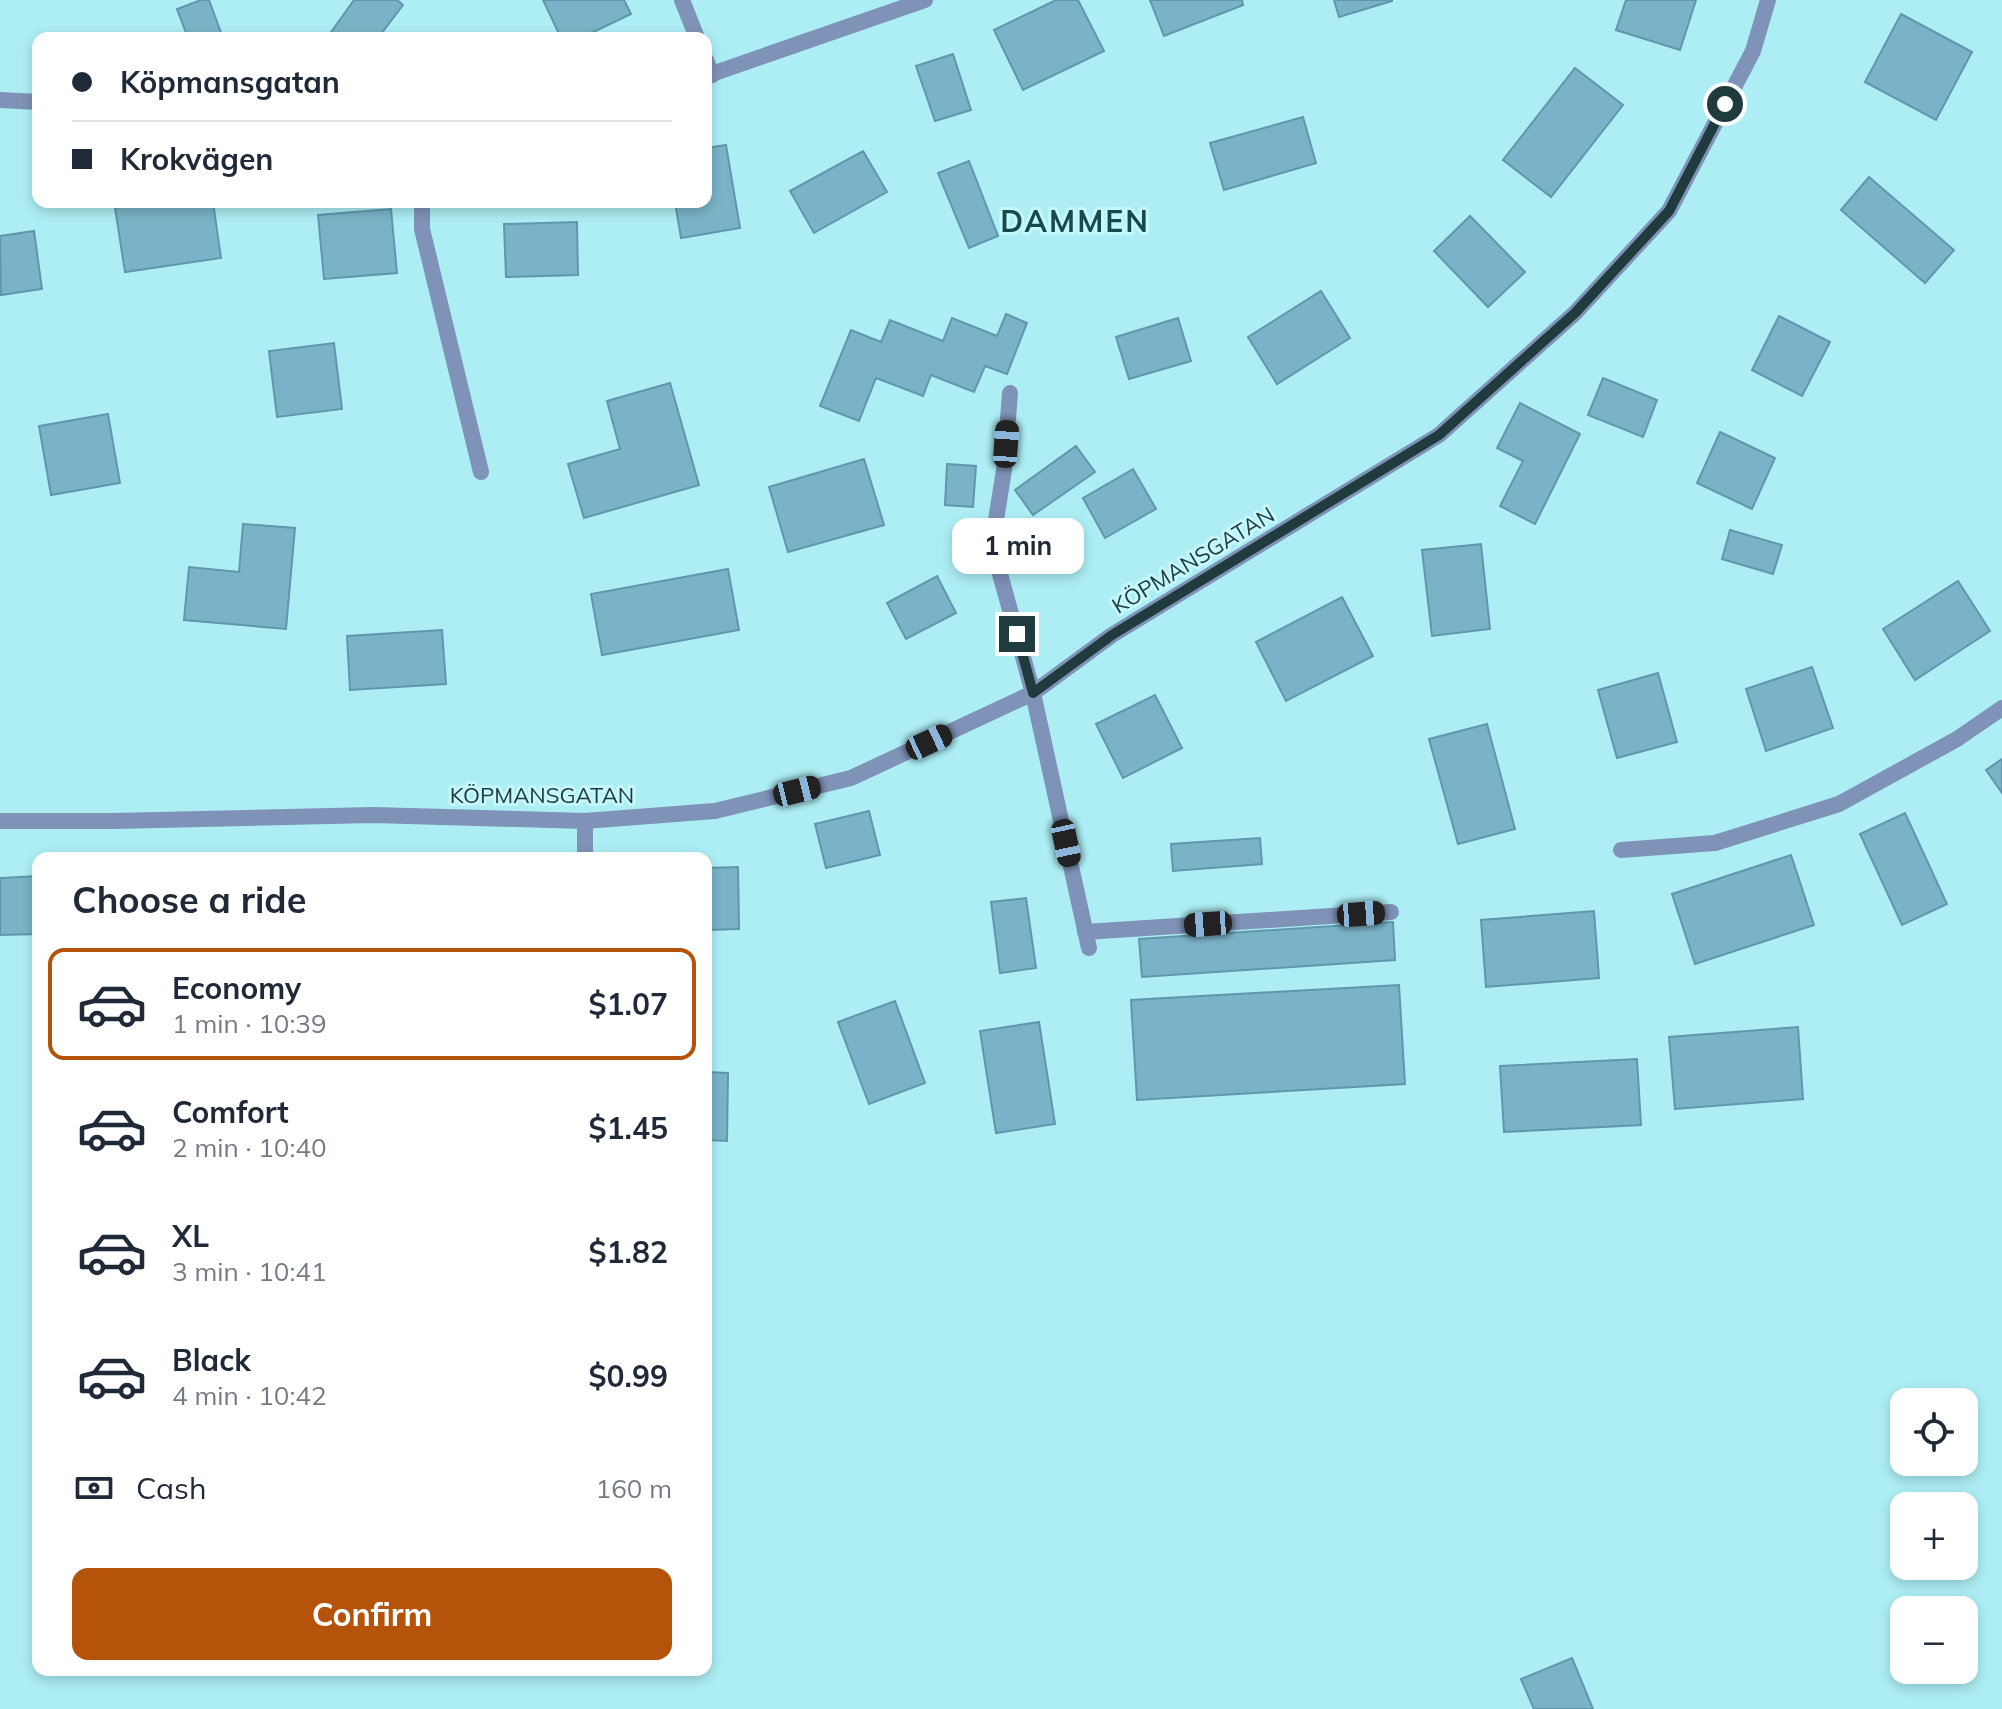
<!DOCTYPE html>
<meta charset="utf-8">
<style>
:root{--surface:#fff;--page:#f2f2f3;--text:#1f2937;--muted:#747a83;--line:#e0e1e3;--accent:#b45309}
body{margin:0;font-family:Mulish,sans-serif;background:var(--page);color:var(--text);height:100vh;display:flex;flex-direction:column;font-size:30px;white-space:nowrap}
*{box-sizing:border-box;margin:0}
p{font-size:26px;color:var(--muted)}
.icon{flex:none;width:44px;height:44px;fill:none;stroke:currentColor;stroke-width:2;stroke-linecap:round;stroke-linejoin:round}
.map{position:relative;flex:1;overflow:hidden}
.side{position:absolute;left:32px;top:852px;width:680px;height:824px;display:flex;flex-direction:column;background:var(--surface);border-radius:16px;box-shadow:0 4px 12px #0003}
.side>*{flex:none}
.banner{position:absolute;left:32px;top:32px;width:680px;height:176px;border-radius:16px;box-shadow:0 4px 12px #0003;display:grid;align-content:center;height:176px;padding:0 40px;background:var(--surface)}
.tools{position:absolute;left:1890px;top:1388px;display:grid;gap:16px}
.tools a{display:grid;place-items:center;width:88px;height:88px;border-radius:16px;background:var(--surface);box-shadow:0 4px 12px #0003;font-size:40px}
.end{position:absolute;width:36px;height:36px;margin:-18px;border:10px solid #203b3d;background:#fff;box-shadow:0 0 0 4px #fff}
.from{border-radius:50%}
.bubble{position:absolute;height:56px;border-radius:16px;background:var(--surface);box-shadow:0 4px 12px #0003;font-size:26px;font-weight:700;line-height:56px;text-align:center}
.car{position:absolute;width:24px;height:48px;margin:-24px -12px;border-radius:10px;box-shadow:0 0 6px 2px #0007;background:linear-gradient(#222 24%,#8ab4d8 0 40%,#222 0 76%,#8ab4d8 0 86%,#222 0)}
.banner b{display:flex;align-items:center;gap:28px;height:76px;font-size:30px}
.banner b+b{border-top:2px solid var(--line)}
.banner i{width:20px;height:20px;background:var(--text)}
ul{padding:0;list-style:none}
li{display:flex;align-items:center;gap:24px;height:112px;margin:0 16px 12px;padding:0 24px;border:4px solid transparent;border-radius:16px}
li div{flex:1}
li b{display:block;font-size:30px}
li em{font-style:normal;font-weight:700}
li.selected{border-color:var(--accent)}
li>.icon{width:72px;height:72px;stroke-width:1.5}
h2{padding:0 40px;font-size:36px;line-height:96px}
.pay{display:flex;align-items:center;gap:20px;height:88px;padding:0 40px;font-size:30px}
.pay p{margin-inline-start:auto}
.cta{display:flex;gap:16px;margin-top:auto;padding:16px 40px}
.cta a{flex:1;height:92px;border-radius:16px;background:var(--accent);color:#fff;font-size:32px;font-weight:700;line-height:92px;text-align:center}
.map>svg:first-child{display:block}
</style>
<div class="map">
<svg width="2002" height="1709" viewBox="0 0 2002 1709">
<rect width="100%" height="100%" fill="#aceef4"/>
<!-- building -->
<g fill="#7ab3c8" stroke="#5f97ac" stroke-width="2">
<path d="M201,0h8l14,38h-35l-11,-29z"/>
<path d="M354,0h43l6,5 -25,33h-44l-5,-3z"/>
<path d="M543,0h81l7,14 -50,24h-20z"/>
<path d="M1056,0h22l26,51 -81,39 -29,-60z"/>
<path d="M1150,0h92l1,5 -79,31z"/>
<path d="M1334,0h58v1l-53,16z"/>
<path d="M1626,0h70l-16,50 -64,-20z"/>
<path d="M1901,14l71,38 -36,68 -71,-38z"/>
<path d="M953,54l18,56 -36,11 -19,-55z"/>
<path d="M1575,68l48,37 -72,92 -48,-37z"/>
<path d="M1303,117l13,46 -92,27 -14,-47z"/>
<path d="M726,145l14,83 -59,10 -6,-36h31v-54z"/>
<path d="M863,151l24,41 -73,41 -24,-42z"/>
<path d="M969,161l29,75 -29,12 -31,-75z"/>
<path d="M1869,177l85,73 -29,33 -84,-73z"/>
<path d="M154,202h59l8,56 -96,14 -10,-64z"/>
<path d="M391,209l6,64 -73,6 -6,-64z"/>
<path d="M1470,216l55,56 -37,35 -54,-56z"/>
<path d="M577,222l1,53 -72,2 -2,-53z"/>
<path d="M34,231l8,58 -41,6 -1,-59z"/>
<path d="M1321,291l29,47 -73,46 -29,-47z"/>
<path d="M1006,314l21,9 -20,51 -22,-8 -11,26 -43,-17 -8,21 -47,-18 -17,43 -39,-15 31,-76 30,12 9,-22 53,21 9,-23 45,18z"/>
<path d="M1779,316l51,26 -28,54 -50,-26z"/>
<path d="M1178,318l13,43 -62,18 -13,-42z"/>
<path d="M334,343l8,66 -65,8 -8,-66z"/>
<path d="M1603,378l54,22 -14,37 -55,-22z"/>
<path d="M670,383l29,102 -115,33 -16,-54 52,-15 -13,-48z"/>
<path d="M1520,403l60,31 -45,90 -35,-18 23,-45 -26,-13z"/>
<path d="M108,414l12,69 -69,12 -12,-69z"/>
<path d="M1720,432l55,26 -23,51 -55,-26z"/>
<path d="M1076,446l19,26 -62,43 -18,-25z"/>
<path d="M864,459l20,66 -96,27 -19,-65z"/>
<path d="M947,464l29,2 -3,41 -28,-2z"/>
<path d="M1133,469l23,40 -51,29 -22,-40z"/>
<path d="M243,524l52,4 -9,101 -102,-9 5,-53 50,5z"/>
<path d="M1730,530l52,15 -9,29 -51,-15z"/>
<path d="M1481,544l9,85 -58,7 -10,-86z"/>
<path d="M728,569l11,61 -137,25 -11,-61z"/>
<path d="M937,576l19,37 -50,26 -19,-36z"/>
<path d="M1958,581l32,50 -75,49 -32,-51z"/>
<path d="M1342,597l31,59 -87,45 -30,-59z"/>
<path d="M442,630l4,54 -96,6 -3,-54z"/>
<path d="M1812,667l21,61 -67,23 -20,-62z"/>
<path d="M1658,673l19,69 -60,16 -19,-68z"/>
<path d="M1155,695l27,53 -59,30 -27,-54z"/>
<path d="M1487,724l28,105 -57,15 -29,-105z"/>
<path d="M2002,759v34l-16,-23z"/>
<path d="M869,811l11,44 -54,13 -11,-44z"/>
<path d="M1905,813l42,91 -45,21 -42,-91z"/>
<path d="M1260,838l2,26 -89,7 -2,-27z"/>
<path d="M1791,855l23,70 -119,39 -23,-70z"/>
<path d="M738,867l1,62 -33,1v-62z"/>
<path d="M38,876v58l-38,1v-57z"/>
<path d="M1026,898l10,70 -36,5 -9,-71z"/>
<path d="M1594,911l5,67 -113,9 -5,-67z"/>
<path d="M1393,922l2,38 -253,17 -3,-38z"/>
<path d="M1399,985l6,99 -268,16 -6,-100z"/>
<path d="M895,1001l30,82 -56,21 -31,-82z"/>
<path d="M1039,1022l16,102 -59,9 -16,-102z"/>
<path d="M1798,1027l5,72 -128,10 -6,-72z"/>
<path d="M1637,1059l4,66 -137,7 -4,-66z"/>
<path d="M706,1072l22,1 -1,68 -21,-1z"/>
<path d="M1572,1658l21,51h-59l-13,-30z"/>
</g>
<g fill="none" stroke-linecap="round" stroke-linejoin="round">
<!-- minor -->
<g stroke="#7f92b7" stroke-width="16">
<path d="M682,0l15,38"/>
<path d="M706,60l6,15"/>
<path d="M706,76l219,-76"/>
<path d="M0,100l38,2"/>
<path d="M422,202v27l59,243"/>
<path d="M1010,393l-6,77 -12,75 41,148 56,255"/>
<path d="M0,821h113l260,-6 212,6 130,-10 136,-33 182,-85 79,-58 327,-200 136,-122 94,-102 84,-160 15,-51"/>
<path d="M585,821v37"/>
<path d="M1621,850l94,-7 124,-39 118,-65 45,-31"/>
<path d="M1085,932l306,-20"/>
</g>
</g>
<g fill="none" stroke-linecap="round" stroke-linejoin="round">
<!-- route -->
<path stroke="#203b3d" stroke-width="10" d="M1017,634l16,59 79,-58 327,-200 136,-122 94,-102 56,-107"/>
</g>
<g text-anchor="middle" dominant-baseline="central" stroke-width="6" stroke-linejoin="round" paint-order="stroke">
<!-- street labels -->
<g font-size="22" fill="#203b3d" stroke="#c5f8fd">
<text transform="translate(1193 560) rotate(-31)">KÖPMANSGATAN</text>
<text x="542" y="795">KÖPMANSGATAN</text>
</g>
<!-- district labels -->
<g font-size="30" font-weight="bold" letter-spacing="2" fill="#17494e" stroke="#c5f8fd">
<text x="1075" y="221">DAMMEN</text>
</g>
</g>
</svg>
<div class="tools">
<a><svg class="icon" aria-label="locate" viewBox="0 0 24 24"><circle cx="12" cy="12" r="6"/><path d="M12 2v4M12 18v4M2 12h4M18 12h4"/></svg></a>
<a>+</a>
<a>−</a>
</div>
<i class="end from" style="left:1725px;top:104px"></i>
<i class="end" style="left:1017px;top:634px"></i>
<div class="bubble" style="left:952px;top:518px;width:132px">1 min</div>
<i class="car" style="left:1006px;top:444px;rotate:4deg"></i>
<i class="car" style="left:929px;top:742px;rotate:65deg"></i>
<i class="car" style="left:797px;top:791px;rotate:76deg"></i>
<i class="car" style="left:1066px;top:843px;rotate:168deg"></i>
<i class="car" style="left:1361px;top:914px;rotate:86deg"></i>
<i class="car" style="left:1208px;top:924px;rotate:266deg"></i>
<div class="banner">
<b><i class="from"></i>Köpmansgatan</b>
<b><i></i>Krokvägen</b>
</div>
<section class="side">
<h2>Choose a ride</h2>
<ul>
<li class="selected"><svg class="icon" aria-label="car" viewBox="0 0 24 24"><path d="M5 17H2v-5l4-1 3-4h7l3 4 3 1v5h-3M9 17h6M6 11h13"/><circle cx="7" cy="17" r="2"/><circle cx="17" cy="17" r="2"/></svg><div><b>Economy</b><p>1 min · 10:39</p></div><em>$1.07</em></li>
<li><svg class="icon" aria-label="car" viewBox="0 0 24 24"><path d="M5 17H2v-5l4-1 3-4h7l3 4 3 1v5h-3M9 17h6M6 11h13"/><circle cx="7" cy="17" r="2"/><circle cx="17" cy="17" r="2"/></svg><div><b>Comfort</b><p>2 min · 10:40</p></div><em>$1.45</em></li>
<li><svg class="icon" aria-label="car" viewBox="0 0 24 24"><path d="M5 17H2v-5l4-1 3-4h7l3 4 3 1v5h-3M9 17h6M6 11h13"/><circle cx="7" cy="17" r="2"/><circle cx="17" cy="17" r="2"/></svg><div><b>XL</b><p>3 min · 10:41</p></div><em>$1.82</em></li>
<li><svg class="icon" aria-label="car" viewBox="0 0 24 24"><path d="M5 17H2v-5l4-1 3-4h7l3 4 3 1v5h-3M9 17h6M6 11h13"/><circle cx="7" cy="17" r="2"/><circle cx="17" cy="17" r="2"/></svg><div><b>Black</b><p>4 min · 10:42</p></div><em>$0.99</em></li>
</ul>
<div class="pay"><svg class="icon" aria-label="cash" viewBox="0 0 24 24"><path d="M3 7h18v10H3z"/><circle cx="12" cy="12" r="2"/></svg>Cash<p>160 m</p></div>
<div class="cta"><a>Confirm</a></div>
</section>
</div>
